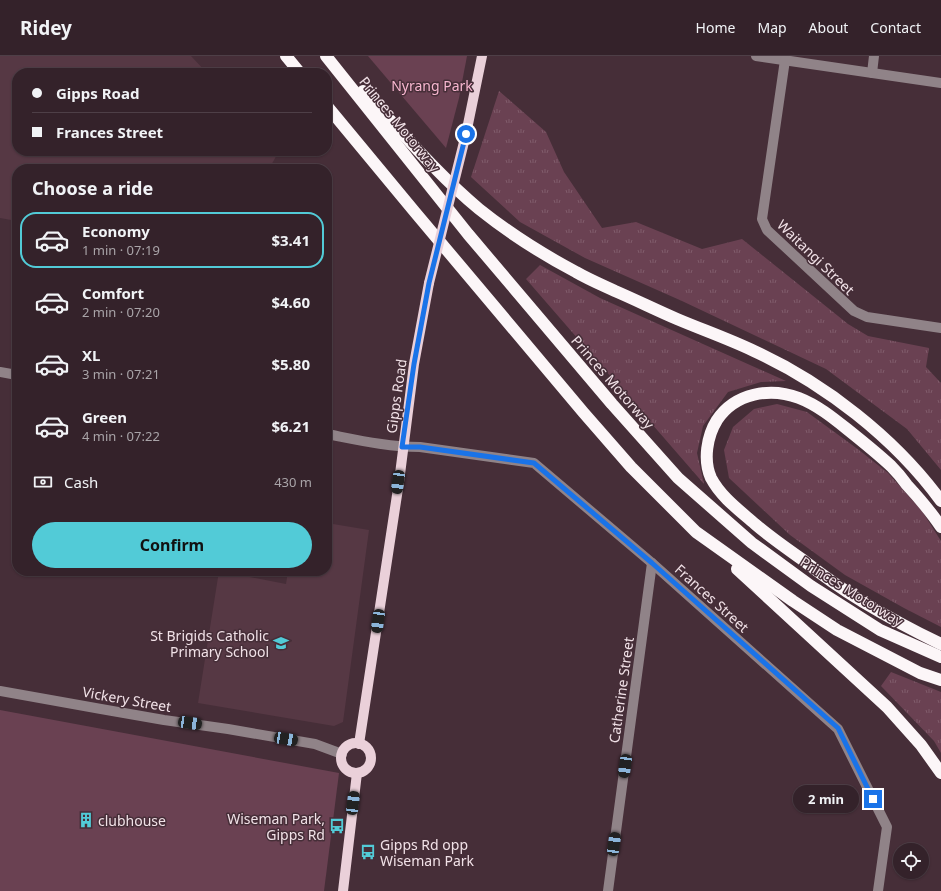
<!DOCTYPE html>
<meta charset="utf-8">
<style>
:root{--surface:#34222a;--page:#3c2a32;--text:#f1f3f6;--muted:#a9a4a8;--line:#4e3f47;--accent:#52cbd7}
body{margin:0;font-family:"Noto Sans",sans-serif;background:var(--page);color:var(--text);height:100vh;display:flex;flex-direction:column;font-size:15px;white-space:nowrap}
*{box-sizing:border-box;margin:0}
p{font-size:13px;color:var(--muted)}
.icon{flex:none;width:22px;height:22px;fill:none;stroke:currentColor;stroke-width:2;stroke-linecap:round;stroke-linejoin:round}
.map{position:relative;flex:1;overflow:hidden}
.panel{position:absolute;left:12px;top:108px;width:320px;height:412px;display:flex;flex-direction:column;background:var(--surface);border-radius:16px;box-shadow:0 1px 3px #0004,0 0 0 1px var(--line)}
.panel>*{flex:none}
.guide{position:absolute;left:12px;top:12px;width:320px;height:88px;border-radius:16px;box-shadow:0 1px 3px #0004,0 0 0 1px var(--line);display:grid;align-content:center;height:88px;padding:0 20px;background:var(--surface)}
.controls{position:absolute;left:893px;top:787px;display:grid;gap:8px}
.controls a{display:grid;place-items:center;width:36px;height:36px;border-radius:50%;background:var(--surface);box-shadow:0 1px 3px #0004,0 0 0 1px var(--line);font-size:20px}
.end{position:absolute;width:18px;height:18px;margin:-9px;border:5px solid #1a73e8;background:#fff;box-shadow:0 0 0 2px #fff}
.from{border-radius:50%}
.bubble{position:absolute;height:28px;border-radius:14px;background:var(--surface);box-shadow:0 1px 3px #0004,0 0 0 1px var(--line);font-size:13px;font-weight:700;line-height:28px;text-align:center}
.car{position:absolute;width:12px;height:24px;margin:-12px -6px;border-radius:5px;box-shadow:0 0 3px 1px #0007;background:linear-gradient(#222 24%,#8ab4d8 0 40%,#222 0 76%,#8ab4d8 0 86%,#222 0)}
.guide b{display:flex;align-items:center;gap:14px;height:38px;font-size:15px}
.guide b+b{border-top:1px solid var(--line)}
.guide i{width:10px;height:10px;background:var(--text)}
ul{padding:0;list-style:none}
li{display:flex;align-items:center;gap:12px;height:56px;margin:0 8px 6px;padding:0 12px;border:2px solid transparent;border-radius:16px}
li div{flex:1}
li b{display:block;font-size:15px}
li em{font-style:normal;font-weight:700}
li.current{border-color:var(--accent)}
li>.icon{width:36px;height:36px;stroke-width:1.5}
h2{padding:0 20px;font-size:18px;line-height:48px}
.pay{display:flex;align-items:center;gap:10px;height:44px;padding:0 20px;font-size:15px}
.pay p{margin-inline-start:auto}
.action{display:flex;gap:8px;margin-top:auto;padding:8px 20px}
.action a{flex:1;height:46px;border-radius:24px;background:var(--accent);color:#111;font-size:16px;font-weight:700;line-height:46px;text-align:center}
header{display:flex;align-items:center;gap:24px;box-sizing:border-box;height:56px;padding:0 20px;background:var(--surface);border-bottom:1px solid var(--line)}
header strong{font-size:19px}
nav{display:flex;gap:22px;margin-inline-start:auto;font-size:14px}
.map>svg:first-child{display:block}
</style>
<header>
<strong>Ridey</strong>
<nav><a>Home</a><a>Map</a><a>About</a><a>Contact</a></nav>
</header>
<div class="map">
<svg width="941" height="835" viewBox="0 0 941 835">
<defs>
<pattern id="grass-tufts" width="24" height="20" patternUnits="userSpaceOnUse"><rect width="24" height="20" fill="#6a4152"/><path d="M3 7l-1-3M5 7V3M7 7l1-3M15 17l-1-3M17 17v-4M19 17l1-3" fill="none" stroke="#805c6b"/></pattern>
</defs>
<rect width="100%" height="100%" fill="#462e38"/>
<!-- built -->
<g fill="#563844">
<path d="M0,0h191l16,17h-190v78h262l-10,18h-252v52l-17,-3z"/>
<path d="M327,467l42,7 -26,192 -9,4 -136,-23 21,-132 67,13 2,-13h39z"/>
</g>
<!-- grass -->
<g fill="url(#grass-tufts)">
<path d="M499,35l47,41 18,40 38,56 34,-6 66,27 40,-10 106,85 20,12 61,12 -3,19 15,16v87l-34,-41 -81,-60 -144,-68 -97,-43 -65,-36 -49,-45z"/>
<path d="M540,209l60,33 186,83 -25,1 -33,10 -25,34 -6,27 7,31 -178,-205z"/>
<path d="M777,348l30,8 52,38 29,23 34,38 19,30v86l-37,-19 -59,-33 -55,-40 -61,-57 -5,-28 9,-23 21,-18z"/>
<path d="M891,616l50,20v61l-7,-12 -53,-55z"/>
</g>
<!-- green -->
<g fill="#6a4152">
<path d="M368,0h99l-8,42 -13,50z"/>
<path d="M0,654l339,63 -15,118h-324z"/>
</g>
<g fill="none" stroke-linecap="round" stroke-linejoin="round">
<!-- minor -->
<g stroke="#908388" stroke-width="10">
<path d="M756,0l185,27"/>
<path d="M785,4l-23,159 5,11 87,81 13,6 74,11"/>
<path d="M872,17l2,-17"/>
<path d="M0,316l17,3"/>
<path d="M327,378c31,6 61,13 93,13l114,16 118,100 186,166 49,98 -9,64"/>
<path d="M0,635l101,18 63,11 64,9 87,15 27,10"/>
<path d="M608,835l44,-328"/>
</g>
<!-- major -->
<g stroke="#ead0d9" stroke-width="10">
<path d="M466,78l16,-78"/>
<circle cx="356" cy="702" r="15"/>
<path d="M359,688l40,-262 15,-118 15,-81"/>
<path d="M343,835l14,-118"/>
</g>
<!-- highway -->
<g stroke="#fcf6f8" stroke-width="12">
<path d="M286,0l14,17"/>
<path d="M326,0l142,178 144,170 66,74 74,65 59,43 69,44 61,27"/>
<path d="M363,35c37,39 74,83 116,118 30,24 63,45 97,63 12,7 26,13 39,19 21,9 41,19 62,28 26,11 52,20 77,32 70,32 141,87 187,150"/>
<path d="M327,50l87,105 169,201 48,55 65,65 97,69 44,29 83,43 21,7"/>
<path d="M941,471c-10,-15 -22,-29 -34,-42 -5,-7 -10,-13 -16,-19 -14,-13 -29,-25 -44,-37 -15,-12 -30,-24 -48,-31 -29,-11 -64,-5 -82,22 -10,16 -14,40 -6,58 10,19 28,32 44,46 15,13 31,24 48,36 19,15 39,29 60,42 25,15 51,29 78,42"/>
<path d="M737,513l150,138 34,38 20,28"/>
</g>
<!-- major-bridge -->
<path stroke="#ead0d9" stroke-width="10" d="M429,227l37,-149"/>
</g>
<g fill="none" stroke-linecap="round" stroke-linejoin="round">
<!-- route -->
<path stroke="#1a73e8" stroke-width="5" d="M466,78l-37,149 -15,81 -12,83h18l114,16 118,100 186,165 35,71"/>
</g>
<!-- icons -->
<defs>
<symbol id="school-bare" viewBox="-9 -9 18 18"><path d="M0-5L7-2L0 1L-7-2ZM-4 1L0 2.5L4 1V4Q0 6-4 4Z" fill="#52cbd7" stroke="#462e38" stroke-width="2.5" paint-order="stroke"/></symbol>
<symbol id="building-bare" viewBox="-9 -9 18 18"><path d="M-4-6H4V6H1V3H-1V6H-4ZM-2.5-4.3h1.7v1.8h-1.7ZM.8-4.3h1.7v1.8H.8ZM-2.5-1h1.7V.8h-1.7ZM.8-1h1.7V.8H.8Z" fill="#52cbd7" stroke="#462e38" stroke-width="2.5" paint-order="stroke"/></symbol>
<symbol id="bus-bare" viewBox="-9 -9 18 18"><path d="M-5-6H5V4H4V6H2V4H-2V6H-4V4H-5ZM-3.5-4V0h7V-4ZM-3.5 1.2v1.5H-2V1.2ZM2 1.2v1.5H3.5V1.2Z" fill="#52cbd7" stroke="#462e38" stroke-width="2.5" paint-order="stroke"/></symbol>
</defs>
<g fill-rule="evenodd">
<use href="#school-bare" x="270" y="576" width="22" height="22"/>
<use href="#building-bare" x="75" y="753" width="22" height="22"/>
<use href="#bus-bare" x="326" y="759" width="22" height="22"/>
<use href="#bus-bare" x="357" y="785" width="22" height="22"/>
</g>
<g text-anchor="middle" dominant-baseline="central" stroke-width="3" stroke-linejoin="round" paint-order="stroke">
<!-- park labels -->
<g font-size="14" fill="#f7b6cf" stroke="#462e38">
<text x="432" y="29">Nyrang Park</text>
</g>
<!-- street labels -->
<g font-size="14" fill="#f1e1e7" stroke="#462e38">
<text transform="translate(400 68) rotate(51)">Princes Motorway</text>
<text transform="translate(816 201) rotate(44)">Waitangi Street</text>
<text transform="translate(613 326) rotate(49)">Princes Motorway</text>
<text transform="translate(396 340) rotate(-82)">Gipps Road</text>
<text transform="translate(852 535) rotate(32)">Princes Motorway</text>
<text transform="translate(712 542) rotate(42)">Frances Street</text>
<text transform="translate(621 634) rotate(-82)">Catherine Street</text>
<text transform="translate(127 643) rotate(10)">Vickery Street</text>
</g>
<!-- poi labels -->
<g font-size="14" fill="#f1e1e7" stroke="#462e38" text-anchor="end">
<text x="269" y="579">St Brigids Catholic<tspan x="269" dy="16">Primary School</tspan></text>
<text x="325" y="762">Wiseman Park,<tspan x="325" dy="16">Gipps Rd</tspan></text>
<text x="98" y="764" text-anchor="start">clubhouse</text>
<text x="380" y="788" text-anchor="start">Gipps Rd opp<tspan x="380" dy="16">Wiseman Park</tspan></text>
</g>
</g>
</svg>
<div class="controls">
<a><svg class="icon" aria-label="locate" viewBox="0 0 24 24"><circle cx="12" cy="12" r="6"/><path d="M12 2v4M12 18v4M2 12h4M18 12h4"/></svg></a>
</div>
<i class="end from" style="left:466px;top:78px"></i>
<i class="end" style="left:873px;top:743px"></i>
<div class="bubble" style="left:793px;top:729px;width:66px">2 min</div>
<i class="car" style="left:398px;top:426px;rotate:188deg"></i>
<i class="car" style="left:378px;top:565px;rotate:188deg"></i>
<i class="car" style="left:190px;top:667px;rotate:98deg"></i>
<i class="car" style="left:286px;top:683px;rotate:100deg"></i>
<i class="car" style="left:625px;top:710px;rotate:188deg"></i>
<i class="car" style="left:353px;top:747px;rotate:7deg"></i>
<i class="car" style="left:614px;top:788px;rotate:8deg"></i>
<div class="guide">
<b><i class="from"></i>Gipps Road</b>
<b><i></i>Frances Street</b>
</div>
<section class="panel">
<h2>Choose a ride</h2>
<ul>
<li class="current"><svg class="icon" aria-label="car" viewBox="0 0 24 24"><path d="M5 17H2v-5l4-1 3-4h7l3 4 3 1v5h-3M9 17h6M6 11h13"/><circle cx="7" cy="17" r="2"/><circle cx="17" cy="17" r="2"/></svg><div><b>Economy</b><p>1 min · 07:19</p></div><em>$3.41</em></li>
<li><svg class="icon" aria-label="car" viewBox="0 0 24 24"><path d="M5 17H2v-5l4-1 3-4h7l3 4 3 1v5h-3M9 17h6M6 11h13"/><circle cx="7" cy="17" r="2"/><circle cx="17" cy="17" r="2"/></svg><div><b>Comfort</b><p>2 min · 07:20</p></div><em>$4.60</em></li>
<li><svg class="icon" aria-label="car" viewBox="0 0 24 24"><path d="M5 17H2v-5l4-1 3-4h7l3 4 3 1v5h-3M9 17h6M6 11h13"/><circle cx="7" cy="17" r="2"/><circle cx="17" cy="17" r="2"/></svg><div><b>XL</b><p>3 min · 07:21</p></div><em>$5.80</em></li>
<li><svg class="icon" aria-label="car" viewBox="0 0 24 24"><path d="M5 17H2v-5l4-1 3-4h7l3 4 3 1v5h-3M9 17h6M6 11h13"/><circle cx="7" cy="17" r="2"/><circle cx="17" cy="17" r="2"/></svg><div><b>Green</b><p>4 min · 07:22</p></div><em>$6.21</em></li>
</ul>
<div class="pay"><svg class="icon" aria-label="cash" viewBox="0 0 24 24"><path d="M3 7h18v10H3z"/><circle cx="12" cy="12" r="2"/></svg>Cash<p>430 m</p></div>
<div class="action"><a>Confirm</a></div>
</section>
</div>
